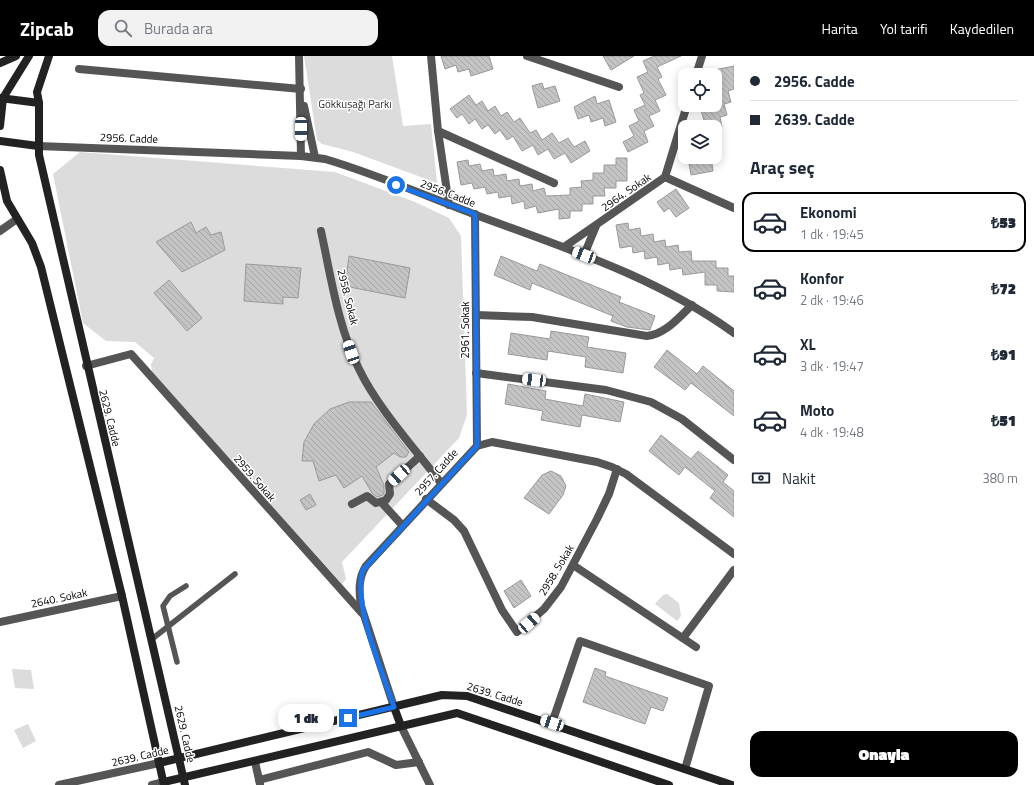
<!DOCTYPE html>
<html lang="tr">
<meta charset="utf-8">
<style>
:root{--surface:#fff;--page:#f2f2f3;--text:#1f2937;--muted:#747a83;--line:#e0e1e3;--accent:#000}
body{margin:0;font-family:"Titillium Web",sans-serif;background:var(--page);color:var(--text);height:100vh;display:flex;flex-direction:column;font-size:15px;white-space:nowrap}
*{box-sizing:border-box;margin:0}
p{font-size:13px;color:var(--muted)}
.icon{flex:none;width:22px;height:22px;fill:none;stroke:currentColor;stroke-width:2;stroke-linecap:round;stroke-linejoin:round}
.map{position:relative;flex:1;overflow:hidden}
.sheet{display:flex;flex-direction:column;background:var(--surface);width:300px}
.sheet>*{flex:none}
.banner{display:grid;align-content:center;height:88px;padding:0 16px;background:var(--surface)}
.fabs{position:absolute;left:678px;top:12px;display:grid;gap:8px}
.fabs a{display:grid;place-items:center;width:44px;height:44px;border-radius:8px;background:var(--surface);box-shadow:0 2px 10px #0003;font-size:20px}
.end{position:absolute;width:18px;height:18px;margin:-9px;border:5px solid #1a73e8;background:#fff;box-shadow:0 0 0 2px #fff}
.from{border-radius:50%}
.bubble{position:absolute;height:28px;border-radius:12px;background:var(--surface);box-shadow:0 2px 10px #0003;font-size:13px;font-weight:800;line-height:28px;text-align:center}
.car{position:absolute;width:12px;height:24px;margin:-12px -6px;border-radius:5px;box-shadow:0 0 3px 1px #0007;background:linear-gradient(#fff 24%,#345 0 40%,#fff 0 76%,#345 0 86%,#fff 0)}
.banner b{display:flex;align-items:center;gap:14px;height:38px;font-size:15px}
.banner b+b{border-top:1px solid var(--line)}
.banner i{width:10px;height:10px;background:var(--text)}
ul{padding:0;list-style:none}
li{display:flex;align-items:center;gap:12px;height:60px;margin:0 8px 6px;padding:0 8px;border:2px solid transparent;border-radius:12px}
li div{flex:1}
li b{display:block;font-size:15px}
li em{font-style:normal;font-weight:800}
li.active{border-color:var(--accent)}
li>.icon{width:36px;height:36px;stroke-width:1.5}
h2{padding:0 16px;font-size:18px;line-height:48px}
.pay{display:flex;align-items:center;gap:10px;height:44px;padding:0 16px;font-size:15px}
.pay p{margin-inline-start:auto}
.primary-button{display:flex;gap:8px;margin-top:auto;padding:8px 16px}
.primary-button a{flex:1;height:46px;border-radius:12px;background:var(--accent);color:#fff;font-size:16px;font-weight:800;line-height:46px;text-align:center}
header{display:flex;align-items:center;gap:24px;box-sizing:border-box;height:56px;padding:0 20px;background:var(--accent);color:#fff}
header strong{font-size:19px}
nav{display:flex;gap:22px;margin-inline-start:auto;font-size:14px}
.search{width:280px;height:36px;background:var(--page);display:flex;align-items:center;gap:10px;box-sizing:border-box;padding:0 14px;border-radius:12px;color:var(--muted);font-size:15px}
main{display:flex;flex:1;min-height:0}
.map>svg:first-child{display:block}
</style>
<header>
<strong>Zipcab</strong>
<div class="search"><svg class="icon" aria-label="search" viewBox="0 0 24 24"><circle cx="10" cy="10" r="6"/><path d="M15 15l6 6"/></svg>Burada ara</div>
<nav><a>Harita</a><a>Yol tarifi</a><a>Kaydedilen</a></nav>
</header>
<main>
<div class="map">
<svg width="734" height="729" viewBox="0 0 734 729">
<defs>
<pattern id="building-back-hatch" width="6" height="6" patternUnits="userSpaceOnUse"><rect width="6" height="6" fill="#c4c4c4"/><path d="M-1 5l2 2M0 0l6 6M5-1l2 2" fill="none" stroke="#a7a7a7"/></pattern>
</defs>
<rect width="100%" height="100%" fill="#fff"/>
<!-- park -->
<g fill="#dcdcdc">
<path d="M304,0h88l11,70 28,-2 6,59 -84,-31 -31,-8 -5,-4z"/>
<path d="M80,96l255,20 80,30 34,16 12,18 6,179 -8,23 -117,124 4,17 -4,5 -190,-211 -1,-9 3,-6 -19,-16 -29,-1 -23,-18 -30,-149z"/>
<path d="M667,538l12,9 2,13 -4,5 -22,-17 8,-9z"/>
<path d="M12,613l19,1 3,19 -19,-1z"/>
<path d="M28,668l8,17 -13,7 -9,-18z"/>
</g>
<!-- building -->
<g fill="url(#building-back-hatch)" stroke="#999">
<path d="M441,0h48l4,13 -22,7 -2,-7 -11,3 -2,-7 -11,4z"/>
<path d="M603,0h31l-23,14z"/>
<path d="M654,0h27l-24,11 5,10 -4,2 8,16 -11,5 5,11 -11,5 5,10 -10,5 4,11 -20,10 -5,-10 11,-6 -5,-10 10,-5 -5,-11 11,-5 -5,-10 4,-2 -7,-16 11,-5 -5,-11z"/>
<path d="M734,10v23l-6,2 3,11 -7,2 3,11 -7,2 2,10h-16l-5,-17 8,-2 -1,-3h7v-23h2l-3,-12z"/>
<path d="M542,27l2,6 11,-3 5,15 -22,7 -6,-22z"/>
<path d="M469,39l7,10 6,-4 6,10 7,-5 6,10 6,-4 7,10 6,-4 10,15 6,-3 6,10 10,-7 7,10 9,-5 6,9 11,-6 5,10 -19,12 -6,-10 -11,6 -6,-10 -10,6 -5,-10 -11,6 -9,-15 -6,4 -7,-10 -5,4 -7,-9 -6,4 -7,-10 -6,5 -7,-10 -5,4 -7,-9z"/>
<path d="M595,40l2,8 12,-4 7,22 -11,4 -2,-8 -12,4 -2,-7 -11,4 -4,-12z"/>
<path d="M688,101h23l2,14 -22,4z"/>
<path d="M616,102h11v23h-11v7h-12l1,8h-12v8h-11v7h-12v7l-11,1v-10l-21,4 -2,-7 -11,3 -1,-8 -12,3 -1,-8 -12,2 -1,-6 -11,2 -2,-7 -11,2 -2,-6 -11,2 -4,-23 11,-2 1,6 11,-2 2,7 11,-2 1,7 12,-2 1,7 12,-2 1,7 12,-2 1,7 11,-3 2,8 24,-1v-7l12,-1 -1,-6 12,-1v-7h11v-8h12z"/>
<path d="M676,133l13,19 -13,9 -7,-9 -5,4 -7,-10z"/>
<path d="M191,166l5,11 10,-6 5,8 10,-3 4,18 -43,22 -26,-30z"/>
<path d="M628,167l1,7 11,-2 1,8 12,-2 1,8 11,-2 1,7 12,-2 1,7 12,-1 1,10h24v7h12v8h6v16l-17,-1v-6h-12v-13l-22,3 -1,-7 -12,2 -1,-7 -11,2 -1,-8 -12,2 -1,-8 -11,2 -1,-7 -12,2 -4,-23z"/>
<path d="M349,200l61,12 -5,30 -60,-12z"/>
<path d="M501,200l36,15 3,-7 81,33 -2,5 36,14 -5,14 -23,-3 -16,-6 2,-5 -81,-33 -2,7 -36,-15z"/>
<path d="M246,208l55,4 -3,30 -15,-1v7l-39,-3z"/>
<path d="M169,224l33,38 -15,13 -33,-38z"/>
<path d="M551,275l38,6 -2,10 39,6 -3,20 -38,-6 1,-10 -38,-6 -1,9 -39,-6 3,-21 39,6z"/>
<path d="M667,294l30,24 6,-8 31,25v25l-43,-33 -6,7 -31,-23z"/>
<path d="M508,328l38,7 -1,8 38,7 2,-12 39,8 -4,20 -38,-7 -2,12 -39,-7 2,-9 -38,-7z"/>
<path d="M349,346h22l38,50 -3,5h-6l-6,-4 -18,14 8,18v8l-1,2 -6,2 -5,-4 -10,-17 -18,12 -8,-13 -17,6 -6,-20h-11l2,-19 10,-18 16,-15z"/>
<path d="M661,379l30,24 7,-8 30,24 -5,7 11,9v26l-24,-19 5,-7 -30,-24 -6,8 -30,-24z"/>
<path d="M551,415l10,5 5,10 -3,9 -14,19 -25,-16 18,-23z"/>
<path d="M310,438l6,11 -10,5 -6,-10z"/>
<path d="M521,524l10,16 -17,12 -10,-17z"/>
<path d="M595,612l11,4 -1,4 63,22 -5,13 -12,-4 -6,17 -62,-22z"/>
</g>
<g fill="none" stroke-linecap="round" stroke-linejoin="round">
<!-- lane -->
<g stroke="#555" stroke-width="5.5">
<path d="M152,583l83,-65"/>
<path d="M177,606l-14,-56 7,-10 16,-10"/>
</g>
<!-- street -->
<g stroke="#555" stroke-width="8">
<path d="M299,0l2,100"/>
<path d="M431,0l7,75 11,74"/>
<path d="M527,0l92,31"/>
<path d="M79,13l222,20"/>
<path d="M696,19l6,-19"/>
<path d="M304,50l11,51"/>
<path d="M438,75l116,52"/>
<path d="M38,90l263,10 24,3c51,15 101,37 151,56 89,33 181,62 258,118"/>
<path d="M665,121l69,31"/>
<path d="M475,158l2,232"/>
<path d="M0,175l17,-12"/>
<path d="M321,175c10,46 17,96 38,138 18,38 56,80 82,114"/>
<path d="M564,191l101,-70 22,-72"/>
<path d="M584,199l12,-29"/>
<path d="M476,259l56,2 115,19c19,-2 32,-19 45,-31"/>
<path d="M86,310l45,-12 231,259"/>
<path d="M476,317l130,17 45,12 31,17 52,41"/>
<path d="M426,443l28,21 10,11 38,79 15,22 27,-23 17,-22 36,-68 12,-25 8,-25"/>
<path d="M382,447l20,22"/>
<path d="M352,448l15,-8 9,7 10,-3 4,-6 -1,-10 31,-28"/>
<path d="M573,509l123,82"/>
<path d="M0,566l122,-26"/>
<path d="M683,582l51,-68"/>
<path d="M394,651l-33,-101c-2,-14 -3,-28 5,-40l111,-120 15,-4 105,20 15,5 14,7 108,80"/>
<path d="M552,667l28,-82 129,45 -24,83"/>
<path d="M401,670l29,59"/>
<path d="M255,706l5,22"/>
<path d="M259,724l109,-28 28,13 23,-3"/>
<path d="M59,729l100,-22"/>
<path d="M152,729l12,-3"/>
</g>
<!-- secondary -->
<g stroke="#222" stroke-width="8">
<path d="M49,0l-12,36 2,11v52l146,630"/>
<path d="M0,7l16,-7"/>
<path d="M0,42l39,5"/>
<path d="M0,70l3,-28 26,-42"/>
<path d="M0,85l38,5"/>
<path d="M0,114l7,31 25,42 9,24 81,329 42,189"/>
<path d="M394,651l7,19"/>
<path d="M159,707l283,-68 25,1 265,89"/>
<path d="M164,726l293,-69 212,72"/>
</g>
</g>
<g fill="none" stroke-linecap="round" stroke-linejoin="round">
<!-- route -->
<path stroke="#1a73e8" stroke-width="5" d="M348,662l46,-11c-11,-34 -42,-104 -31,-137l114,-124 -2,-232 -79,-29"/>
</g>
<g text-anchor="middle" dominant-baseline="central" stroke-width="3" stroke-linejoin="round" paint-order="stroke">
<!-- park labels -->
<g font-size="11" fill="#333" stroke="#fff">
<text x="355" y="48">Gökkuşağı Parkı</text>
</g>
<!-- street labels -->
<g font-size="11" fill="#000" stroke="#fff">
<text transform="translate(129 82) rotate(2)">2956. Cadde</text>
<text transform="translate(626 136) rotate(-35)">2964. Sokak</text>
<text transform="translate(448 137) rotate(21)">2956. Cadde</text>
<text transform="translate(348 241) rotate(76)">2958. Sokak</text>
<text transform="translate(465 274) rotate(-90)">2961. Sokak</text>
<text transform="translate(110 362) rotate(76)">2629. Cadde</text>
<text transform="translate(436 416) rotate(-48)">2957. Cadde</text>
<text transform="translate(255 422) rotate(49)">2959. Sokak</text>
<text transform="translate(556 514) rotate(-59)">2958. Sokak</text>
<text transform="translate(59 542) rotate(-12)">2640. Sokak</text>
<text transform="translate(495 638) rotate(17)">2639. Cadde</text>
<text transform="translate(185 678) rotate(77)">2629. Cadde</text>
<text transform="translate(140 700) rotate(-13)">2639. Cadde</text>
</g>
</g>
</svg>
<div class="fabs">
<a><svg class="icon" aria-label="locate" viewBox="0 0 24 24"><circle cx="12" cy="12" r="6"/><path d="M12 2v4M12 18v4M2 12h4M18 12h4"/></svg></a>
<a><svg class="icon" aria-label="layers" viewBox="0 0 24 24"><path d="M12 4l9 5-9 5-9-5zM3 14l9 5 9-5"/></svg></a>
</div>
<i class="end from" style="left:396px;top:129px"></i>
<i class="end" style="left:348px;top:662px"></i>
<div class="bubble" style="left:278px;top:648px;width:56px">1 dk</div>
<i class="car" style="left:301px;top:73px;rotate:180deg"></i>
<i class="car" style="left:584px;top:199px;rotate:291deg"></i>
<i class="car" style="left:351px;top:296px;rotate:341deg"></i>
<i class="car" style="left:534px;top:324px;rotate:277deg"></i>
<i class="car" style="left:399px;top:419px;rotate:228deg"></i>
<i class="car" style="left:529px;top:567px;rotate:49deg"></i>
<i class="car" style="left:552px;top:667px;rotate:288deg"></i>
</div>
<section class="sheet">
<div class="banner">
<b><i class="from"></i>2956. Cadde</b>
<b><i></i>2639. Cadde</b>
</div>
<h2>Araç seç</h2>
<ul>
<li class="active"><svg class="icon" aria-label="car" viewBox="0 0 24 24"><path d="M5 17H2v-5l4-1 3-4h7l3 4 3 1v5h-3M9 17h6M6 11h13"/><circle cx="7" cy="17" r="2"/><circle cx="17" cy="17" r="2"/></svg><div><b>Ekonomi</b><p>1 dk · 19:45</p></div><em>₺53</em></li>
<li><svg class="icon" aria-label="car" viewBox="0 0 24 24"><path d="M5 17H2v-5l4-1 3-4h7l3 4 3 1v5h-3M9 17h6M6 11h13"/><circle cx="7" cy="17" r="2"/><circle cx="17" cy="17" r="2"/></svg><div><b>Konfor</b><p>2 dk · 19:46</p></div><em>₺72</em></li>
<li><svg class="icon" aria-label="car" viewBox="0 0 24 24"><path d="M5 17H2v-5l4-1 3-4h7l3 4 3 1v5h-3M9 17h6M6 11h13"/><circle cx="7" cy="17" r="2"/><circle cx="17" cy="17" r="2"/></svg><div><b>XL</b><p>3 dk · 19:47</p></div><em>₺91</em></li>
<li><svg class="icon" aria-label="car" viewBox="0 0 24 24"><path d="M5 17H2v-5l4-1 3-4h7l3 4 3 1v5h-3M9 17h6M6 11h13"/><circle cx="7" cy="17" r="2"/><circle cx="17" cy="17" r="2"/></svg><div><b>Moto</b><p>4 dk · 19:48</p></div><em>₺51</em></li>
</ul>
<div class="pay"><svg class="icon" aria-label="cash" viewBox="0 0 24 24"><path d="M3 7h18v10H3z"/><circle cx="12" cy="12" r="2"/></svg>Nakit<p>380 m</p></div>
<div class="primary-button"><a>Onayla</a></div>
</section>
</main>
